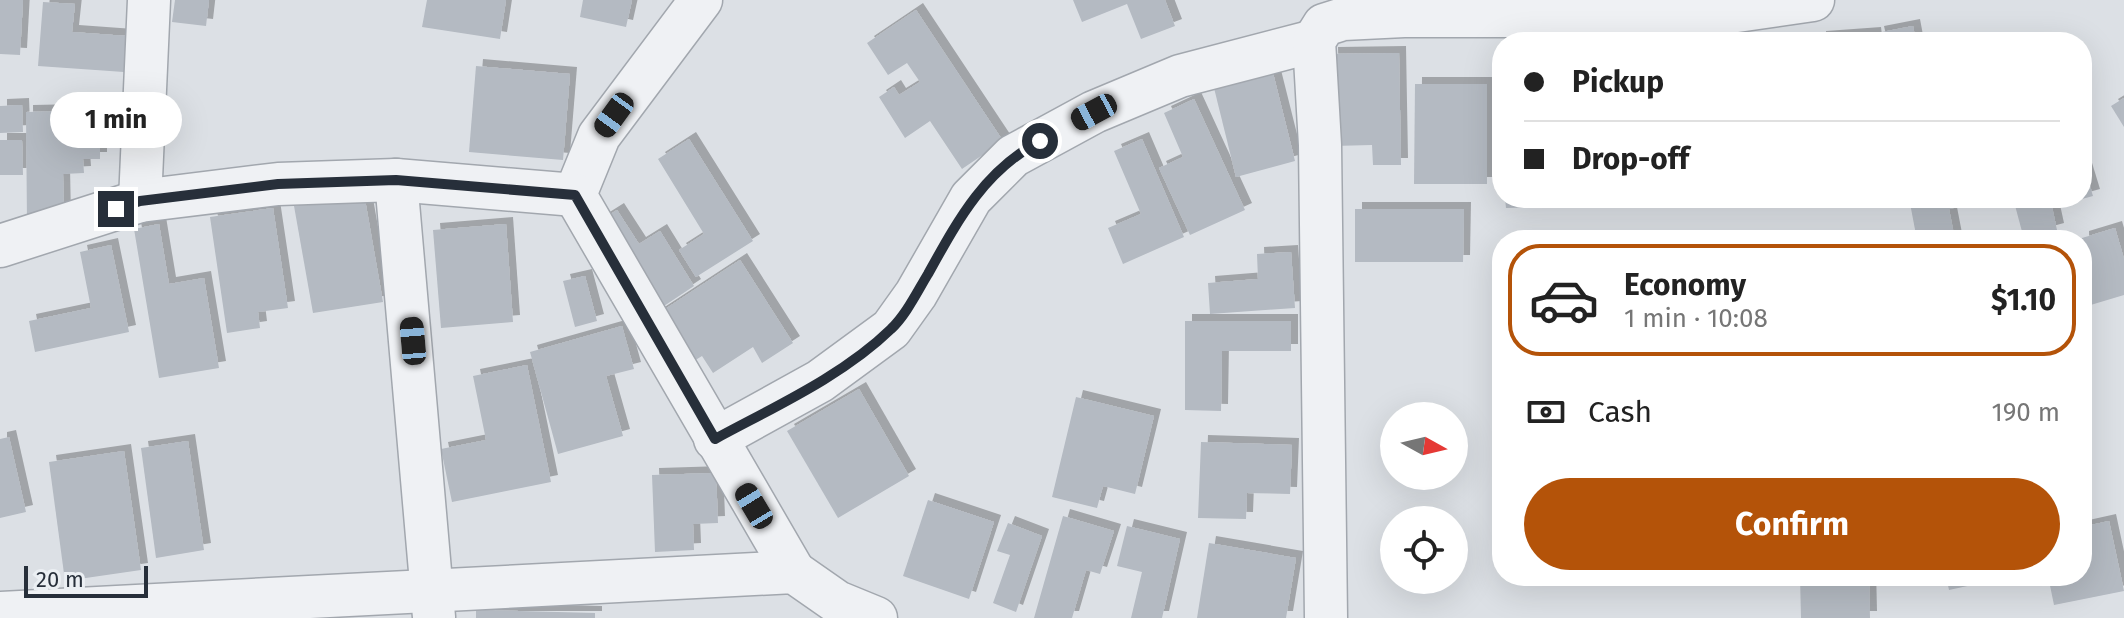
<!DOCTYPE html>
<meta charset="utf-8">
<style>
:root{--surface:#fff;--page:#f2f2f2;--text:#222;--muted:#767676;--line:#e0e0e0;--accent:#b45309}
body{margin:0;font-family:"Fira Sans",sans-serif;background:var(--page);color:var(--text);height:100vh;display:flex;flex-direction:column;font-size:30px;white-space:nowrap}
*{box-sizing:border-box;margin:0}
p{font-size:26px;color:var(--muted)}
.icon{flex:none;width:44px;height:44px;fill:none;stroke:currentColor;stroke-width:2;stroke-linecap:round;stroke-linejoin:round}
.map{position:relative;flex:1;overflow:hidden}
.drawer{position:absolute;left:1492px;top:230px;width:600px;height:356px;display:flex;flex-direction:column;background:var(--surface);border-radius:32px;box-shadow:0 8px 32px #0002}
.drawer>*{flex:none}
.banner{position:absolute;left:1492px;top:32px;width:600px;height:176px;border-radius:32px;box-shadow:0 8px 32px #0002;display:grid;align-content:center;height:176px;padding:0 32px;background:var(--surface)}
.needle{width:52px;rotate:98deg}
.tools{position:absolute;left:1380px;top:402px;display:grid;gap:16px}
.tools a{display:grid;place-items:center;width:88px;height:88px;border-radius:50%;background:var(--surface);box-shadow:0 8px 32px #0002;font-size:40px}
.scale{position:absolute;left:24px;bottom:20px;width:124px;box-sizing:border-box;padding-left:8px;border:4px solid #272f3a;border-top:0;font-size:22px;line-height:28px;white-space:nowrap;color:#272f3a;-webkit-text-stroke:6px #ebeff3;paint-order:stroke}
.end{position:absolute;width:36px;height:36px;margin:-18px;border:10px solid #272f3a;background:#fff;box-shadow:0 0 0 4px #fff}
.from{border-radius:50%}
.bubble{position:absolute;height:56px;border-radius:28px;background:var(--surface);box-shadow:0 8px 32px #0002;font-size:26px;font-weight:700;line-height:56px;text-align:center}
.car{position:absolute;width:24px;height:48px;margin:-24px -12px;border-radius:10px;box-shadow:0 0 6px 2px #0007;background:linear-gradient(#222 24%,#8ab4d8 0 40%,#222 0 76%,#8ab4d8 0 86%,#222 0)}
.banner b{display:flex;align-items:center;gap:28px;height:76px;font-size:30px}
.banner b+b{border-top:2px solid var(--line)}
.banner i{width:20px;height:20px;background:var(--text)}
ul{padding:14px 0 0;list-style:none}
li{display:flex;align-items:center;gap:24px;height:112px;margin:0 16px 12px;padding:0 16px;border:4px solid transparent;border-radius:32px}
li div{flex:1}
li b{display:block;font-size:30px}
li em{font-style:normal;font-weight:700}
li.selected{border-color:var(--accent)}
li>.icon{width:72px;height:72px;stroke-width:1.5}
.pay{display:flex;align-items:center;gap:20px;height:88px;padding:0 32px;font-size:30px}
.pay p{margin-inline-start:auto}
.button{display:flex;gap:16px;margin-top:auto;padding:16px 32px}
.button a{flex:1;height:92px;border-radius:48px;background:var(--accent);color:#fff;font-size:32px;font-weight:700;line-height:92px;text-align:center}
.map>svg:first-child{display:block}
</style>
<div class="map">
<svg width="2124" height="618" viewBox="0 0 2124 618">
<defs>
<filter id="shadow"><feDropShadow dx="7" dy="-7" stdDeviation="0" flood-color="#0004"/></filter>
</defs>
<rect width="100%" height="100%" fill="#dce0e5"/>
<!-- building -->
<g fill="#b4bac2" filter="url(#shadow)">
<path d="M0,0h23l-3,55 -20,-1z"/>
<path d="M175,0h34l-3,26 -34,-4z"/>
<path d="M427,0h79l-6,39 -78,-12z"/>
<path d="M583,0h49l-6,27 -46,-10z"/>
<path d="M1073,0h92l10,26 -34,13 -14,-35 -45,18z"/>
<path d="M43,2l32,2 -3,28 55,4 -3,36 -86,-6z"/>
<path d="M916,10l87,131 -41,28 -32,-48 -25,17 -26,-41 15,-10 5,8 21,-13 -13,-19 -19,12 -21,-32z"/>
<path d="M1913,26l3,16h-37l-2,-9z"/>
<path d="M1874,34l1,8h-56v-4z"/>
<path d="M1399,53l2,112h-28l-1,-20 -39,1 -2,-92z"/>
<path d="M476,66l94,8 -7,86 -94,-8z"/>
<path d="M1273,73l22,88 -59,16 -22,-89z"/>
<path d="M1415,84h72v100h-73z"/>
<path d="M2124,98v29l-13,-21z"/>
<path d="M1194,99l51,111 -55,25 -31,-67 24,-11 -19,-44z"/>
<path d="M22,105l1,27 -23,1v-27z"/>
<path d="M118,110l1,29 -19,1v19h-17l1,14 -21,1 1,50h-37l-1,-112z"/>
<path d="M689,139l64,102 -57,36 -17,-27 25,-16 -46,-75z"/>
<path d="M1142,139l42,98 -61,27 -15,-36 33,-14 -27,-63z"/>
<path d="M0,140h22l1,35h-23z"/>
<path d="M2082,160l11,36 -11,3z"/>
<path d="M364,194l19,108 -70,11 -19,-107z"/>
<path d="M1505,198h42v9l-41,1z"/>
<path d="M1909,198h86v1l-46,10 6,31h-38z"/>
<path d="M2013,198h68v1l-29,8 5,23 -33,9z"/>
<path d="M273,208l15,100 -30,4 2,16 -33,5 -17,-116z"/>
<path d="M1355,209h109l-1,53h-108z"/>
<path d="M617,210l22,34 21,-13 34,55 -39,26 -57,-90z"/>
<path d="M159,224l10,60 35,-6 15,90 -60,10 -25,-149z"/>
<path d="M506,224l7,98 -72,6 -8,-98z"/>
<path d="M2115,228l9,31v36l-40,12 -2,-69z"/>
<path d="M111,245l18,87 -94,20 -6,-31 62,-13 -11,-56z"/>
<path d="M1291,252l4,56 -85,6 -2,-31 50,-4 -1,-25z"/>
<path d="M740,260l53,83 -31,20 -9,-16 -40,26 -11,-17 -21,13 -31,-50z"/>
<path d="M585,276l12,45 -22,6 -12,-46z"/>
<path d="M1185,321h106v30h-69l-1,60 -36,-1z"/>
<path d="M622,326l12,43 -28,7 17,60 -65,18 -28,-102z"/>
<path d="M527,365l24,117 -99,20 -11,-53 45,-9 -13,-64z"/>
<path d="M859,389l50,87 -71,42 -51,-87z"/>
<path d="M1076,397l78,19 -19,78 -32,-8 -6,22 -45,-11z"/>
<path d="M9,437l17,75 -26,6v-79z"/>
<path d="M188,441l16,109 -48,8 -15,-110z"/>
<path d="M1201,442l91,3 -2,49 -43,-1 -1,26 -48,-1z"/>
<path d="M124,451l17,119 -76,11 -16,-119z"/>
<path d="M716,473l2,50 -25,1 1,26 -39,2 -3,-77z"/>
<path d="M928,500l66,22 -25,77 -66,-23z"/>
<path d="M1063,516l51,15 -14,43 -14,-4 -14,48h-38z"/>
<path d="M2109,521l15,70 -70,14 -6,-29h34v-49z"/>
<path d="M1008,523l34,13 -26,76 -23,-9 17,-48 -13,-4z"/>
<path d="M1127,526l53,13 -18,79h-31l11,-46 -25,-6z"/>
<path d="M1209,543l87,15 -10,60h-89z"/>
<path d="M1800,576h69l1,42h-69z"/>
<path d="M1946,576h63v1l-60,13z"/>
<path d="M476,610l119,3v5h-119z"/>
</g>
<g fill="none" stroke-linecap="round" stroke-linejoin="round">
<defs>
<g id="minor">
<path d="M701,0l-102,136 -24,59 219,377"/>
<path d="M396,180l38,437"/>
<path d="M140,201l9,-201"/>
<path d="M0,246l140,-45 138,-17 118,-4 179,15"/>
<path d="M715,439l105,-58 71,-52 25,-35 55,-96 42,-42 81,-44 86,-36 134,-35"/>
<path d="M0,613l794,-41 43,30 39,16"/>
<path d="M1326,618l-6,-473 -6,-104 10,-16 19,-6 61,-3h298l111,-16"/>
</g>
</defs>
<!-- minor casing -->
<use href="#minor" stroke="#a2a7ae" stroke-width="45"/>
<!-- minor -->
<use href="#minor" stroke="#eff1f4" stroke-width="42"/>
</g>
<g fill="none" stroke-linecap="round" stroke-linejoin="round">
<!-- route -->
<path stroke="#272f3a" stroke-width="10" d="M116,209l24,-8 138,-17 118,-4 179,15 140,244c57,-31 128,-63 176,-110 15,-14 26,-37 37,-55 30,-54 56,-103 112,-133"/>
</g>
</svg>
<div class="tools">
<a><svg class="needle" viewBox="-14 -14 28 28"><path d="M0-13l5 13h-10z" fill="#e53935"/><path d="M0 13l5-13h-10z" fill="#767676"/></svg></a>
<a><svg class="icon" aria-label="locate" viewBox="0 0 24 24"><circle cx="12" cy="12" r="6"/><path d="M12 2v4M12 18v4M2 12h4M18 12h4"/></svg></a>
</div>
<div class="scale">20 m</div>
<i class="end from" style="left:1040px;top:141px"></i>
<i class="end" style="left:116px;top:209px"></i>
<div class="bubble" style="left:50px;top:92px;width:132px">1 min</div>
<i class="car" style="left:1094px;top:112px;rotate:242deg"></i>
<i class="car" style="left:614px;top:115px;rotate:216deg"></i>
<i class="car" style="left:413px;top:341px;rotate:355deg"></i>
<i class="car" style="left:754px;top:506px;rotate:329deg"></i>
<div class="banner">
<b><i class="from"></i>Pickup</b>
<b><i></i>Drop-off</b>
</div>
<section class="drawer">
<ul>
<li class="selected"><svg class="icon" aria-label="car" viewBox="0 0 24 24"><path d="M5 17H2v-5l4-1 3-4h7l3 4 3 1v5h-3M9 17h6M6 11h13"/><circle cx="7" cy="17" r="2"/><circle cx="17" cy="17" r="2"/></svg><div><b>Economy</b><p>1 min · 10:08</p></div><em>$1.10</em></li>
</ul>
<div class="pay"><svg class="icon" aria-label="cash" viewBox="0 0 24 24"><path d="M3 7h18v10H3z"/><circle cx="12" cy="12" r="2"/></svg>Cash<p>190 m</p></div>
<div class="button"><a>Confirm</a></div>
</section>
</div>
